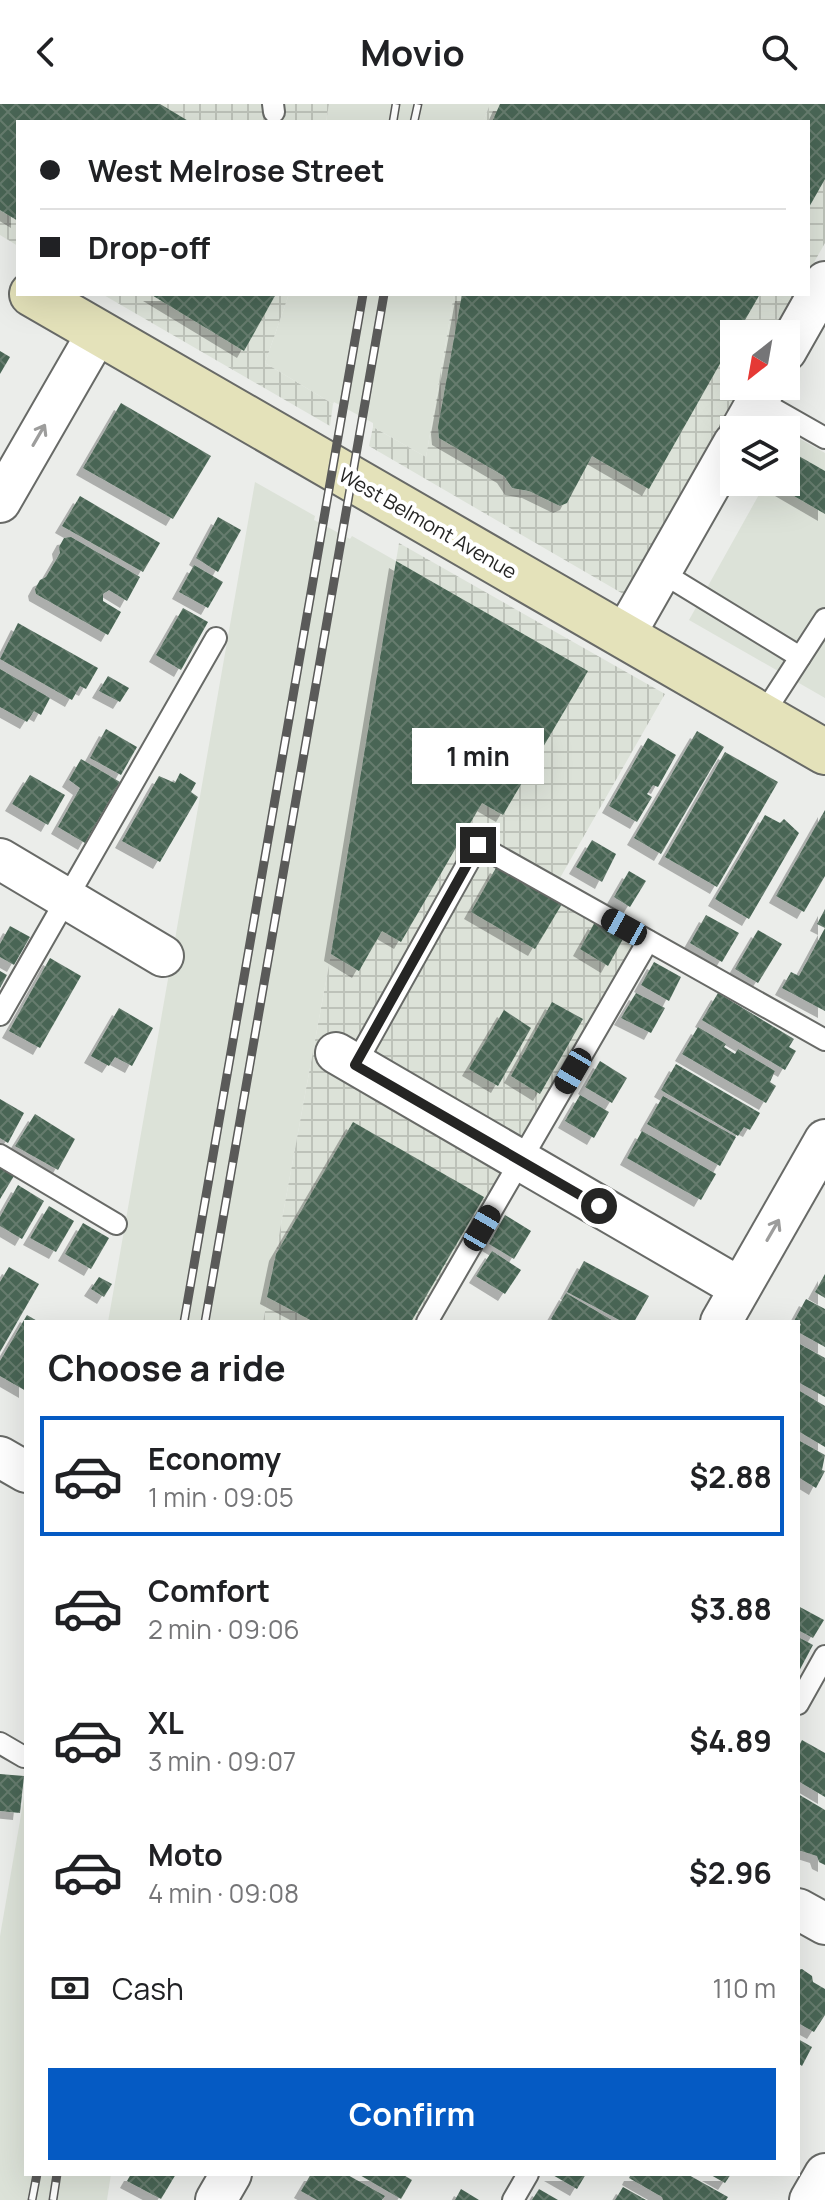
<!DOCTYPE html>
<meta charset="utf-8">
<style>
:root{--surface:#fff;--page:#f2f2f2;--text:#202124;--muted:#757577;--line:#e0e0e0;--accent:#055ac3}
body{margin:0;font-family:Manrope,sans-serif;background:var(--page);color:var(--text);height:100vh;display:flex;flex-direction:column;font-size:30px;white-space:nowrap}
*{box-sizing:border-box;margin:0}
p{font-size:26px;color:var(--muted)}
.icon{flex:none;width:44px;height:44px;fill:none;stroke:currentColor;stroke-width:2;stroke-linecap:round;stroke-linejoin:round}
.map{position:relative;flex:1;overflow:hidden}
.panel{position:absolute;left:24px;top:1216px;width:776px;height:856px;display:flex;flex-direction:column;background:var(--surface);border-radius:0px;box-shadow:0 8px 32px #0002}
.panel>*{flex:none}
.top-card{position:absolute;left:16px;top:16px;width:794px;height:176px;border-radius:0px;box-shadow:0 8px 32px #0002;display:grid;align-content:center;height:176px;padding:0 24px;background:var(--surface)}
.needle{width:52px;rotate:211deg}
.fabs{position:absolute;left:720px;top:216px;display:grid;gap:16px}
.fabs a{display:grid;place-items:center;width:80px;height:80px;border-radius:0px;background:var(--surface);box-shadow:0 8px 32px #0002;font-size:40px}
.end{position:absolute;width:36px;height:36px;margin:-18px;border:10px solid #252524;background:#fff;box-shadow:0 0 0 4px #fff}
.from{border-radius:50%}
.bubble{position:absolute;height:56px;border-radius:0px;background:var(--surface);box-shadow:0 8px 32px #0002;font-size:26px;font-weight:700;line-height:56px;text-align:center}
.car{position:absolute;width:24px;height:48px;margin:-24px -12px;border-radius:10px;box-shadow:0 0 6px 2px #0007;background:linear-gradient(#222 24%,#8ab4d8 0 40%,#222 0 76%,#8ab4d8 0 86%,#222 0)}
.top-card b{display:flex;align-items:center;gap:28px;height:76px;font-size:30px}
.top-card b+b{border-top:2px solid var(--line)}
.top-card i{width:20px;height:20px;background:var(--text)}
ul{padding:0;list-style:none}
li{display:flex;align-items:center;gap:24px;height:120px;margin:0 16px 12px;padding:0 8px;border:4px solid transparent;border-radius:0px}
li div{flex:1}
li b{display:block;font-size:30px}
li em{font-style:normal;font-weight:700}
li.current{border-color:var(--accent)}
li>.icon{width:72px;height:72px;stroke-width:1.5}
h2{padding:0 24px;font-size:36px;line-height:96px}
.pay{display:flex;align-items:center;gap:20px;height:88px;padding:0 24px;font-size:30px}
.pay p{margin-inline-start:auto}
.action{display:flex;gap:16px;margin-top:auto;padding:16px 24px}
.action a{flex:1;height:92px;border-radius:0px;background:var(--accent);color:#fff;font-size:32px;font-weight:700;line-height:92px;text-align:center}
header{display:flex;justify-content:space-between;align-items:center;height:104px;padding:0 24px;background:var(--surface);font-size:36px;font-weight:700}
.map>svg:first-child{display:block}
</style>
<header><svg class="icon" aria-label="back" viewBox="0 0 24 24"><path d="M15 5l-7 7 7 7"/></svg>Movio<svg class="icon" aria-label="search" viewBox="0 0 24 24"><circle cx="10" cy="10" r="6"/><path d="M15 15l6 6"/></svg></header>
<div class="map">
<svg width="825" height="2096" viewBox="0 0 825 2096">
<defs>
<pattern id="industrial-grid" width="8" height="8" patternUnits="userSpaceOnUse" patternTransform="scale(2)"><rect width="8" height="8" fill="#dce2d8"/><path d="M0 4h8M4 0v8" fill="none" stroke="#bdc2b9"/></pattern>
<pattern id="building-cross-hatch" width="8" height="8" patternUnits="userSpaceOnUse" patternTransform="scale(2)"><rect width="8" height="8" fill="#496554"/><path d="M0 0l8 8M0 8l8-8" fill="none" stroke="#667b6e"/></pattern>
<filter id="shadow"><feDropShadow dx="-7" dy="7" stdDeviation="0" flood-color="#0004"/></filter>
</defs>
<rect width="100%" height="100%" fill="#ebedea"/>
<!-- built -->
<g fill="#dce2d8">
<path d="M329,0h161l-7,18h-157z"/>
<path d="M289,190h165l-28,163 -53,-30v-4l-39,-21 -1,2 -68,-41z"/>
<path d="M793,331l32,18v245l-136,-78 77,-138h20v-35z"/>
<path d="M255,378l60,34 -1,4 8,4 28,15 2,-3 44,25 -65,393 -68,368h-155z"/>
<path d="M26,1682v388h85l-4,26h-107v-264z"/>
</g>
<!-- industrial -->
<g fill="url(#industrial-grid)">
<path d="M0,0h329l-3,18h-308v124l-18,-11z"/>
<path d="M490,0h335v139l-17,30v-151h-325z"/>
<path d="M102,190h187l-24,69 68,41 -3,22z"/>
<path d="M454,190h342l-23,40h-39v52h10l-119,209 -256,-149 4,-19 53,30z"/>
<path d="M399,439l266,151 -113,198 86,51 -220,379h-155l68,-368z"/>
</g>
<!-- building -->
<g fill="url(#building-cross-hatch)" filter="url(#shadow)">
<path d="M0,0h160l30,18h-172v99l-18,-11z"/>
<path d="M500,0h325v75l-17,30v-87h-316z"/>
<path d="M150,190h126l-32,57z"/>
<path d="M462,190h298l-23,40h-3v5l-85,150 -57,-33 -25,47 -7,3 -31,-15 -17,-3 -8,-12 -65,-38 -1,-11z"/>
<path d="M0,247l10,6 -10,17z"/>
<path d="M121,299l90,53 -38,63 -90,-51z"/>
<path d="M790,347l35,20v43l-55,-32h16v-24z"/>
<path d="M80,392l80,47 -17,29 -81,-46z"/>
<path d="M218,413l23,13 -23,42 -22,-14z"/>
<path d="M71,433l69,40 -13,24 -18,-11 -6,4v7l18,11 -13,23 -72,-41 -1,-5 5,-9 6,-3 14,-24 -1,-6 5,-9z"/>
<path d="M396,457l192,110 -85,144 -21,-12 -81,139 -19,-11 -23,40 -28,-17z"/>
<path d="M194,461l29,17 -15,26 -29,-16z"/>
<path d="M183,504l25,14 -27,48 -25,-15z"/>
<path d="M18,519l80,45 -12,21 -6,-3 -8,14 -72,-41z"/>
<path d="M0,565l50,29 -9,17 -7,-4 -7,11 -27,-15z"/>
<path d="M108,572l21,12 -9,14 -21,-11z"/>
<path d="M106,625l31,18 -16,28 -31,-17z"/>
<path d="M697,627l27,16 -63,107 -27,-16z"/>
<path d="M648,634l28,17 -18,32 -5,-2 -6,9 5,3 -15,25 -28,-16z"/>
<path d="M725,648l53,30 -61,105 -52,-30z"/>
<path d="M81,655l39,23 -35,61 -27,-16 22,-39 -11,-8z"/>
<path d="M180,669l16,10 -5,9 7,5 -38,65 -38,-21 37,-65 16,7z"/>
<path d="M30,671l35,20 -17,30 -36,-21z"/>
<path d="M825,706v66l-21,36 -28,-16z"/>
<path d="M765,711l15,8 4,-4 15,14 -50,86 -34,-20z"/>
<path d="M592,736l24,14 -14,28 -26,-15z"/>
<path d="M497,762l65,38 -27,45 -64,-37z"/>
<path d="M629,767l17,10 -16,26 -16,-10z"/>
<path d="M825,805v102l-43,-23 9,-16 8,4 26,-48 -8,-4z"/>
<path d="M706,811l33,18 -17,29 -32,-19z"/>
<path d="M595,818l28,17 -15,27 -28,-17z"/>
<path d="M10,822l20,11 -16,28 -14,-8v-13z"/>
<path d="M758,826l24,14 -24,39 -23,-14z"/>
<path d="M50,854l31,18 -41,72 -31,-17z"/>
<path d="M654,858l27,15 -12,24 -28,-16z"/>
<path d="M0,867l7,4 -7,13z"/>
<path d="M636,889l29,15 -14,25 -30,-15z"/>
<path d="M718,889l76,46 -5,8 7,4 -11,19 -83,-50z"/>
<path d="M552,898l31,17 -43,75 -29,-18z"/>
<path d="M119,904l34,20 -21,38 -17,-9 -6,9 -18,-10z"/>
<path d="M504,906l27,18 -33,58 -29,-17z"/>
<path d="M698,923l28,17 -2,3 11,7 3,-5 37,22 -5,11 6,4 -10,17 -84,-49z"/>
<path d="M600,957l27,17 -15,25 -27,-16z"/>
<path d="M676,960l84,49 -10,17 -6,-3 -6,9 -77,-46z"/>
<path d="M580,991l29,17 -15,26 -29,-17z"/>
<path d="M663,992l73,41 -16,29 -73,-42z"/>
<path d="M0,995l24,14 -16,30 -8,-5z"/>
<path d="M35,1010l40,25 -17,31 -43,-24z"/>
<path d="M353,1018l131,75 -73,125h-97l-47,-25 9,-43z"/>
<path d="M642,1027l74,43 -15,26 -74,-42z"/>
<path d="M0,1064l14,8 -14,23z"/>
<path d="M18,1081l26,16 -22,38 -22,-13v-9z"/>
<path d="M49,1102l25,15 -18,31 -26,-14z"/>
<path d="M505,1111l26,16 -17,28 -25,-15z"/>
<path d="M83,1119l26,15 -18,31 -26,-15z"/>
<path d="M492,1147l29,19 -16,24 -29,-18z"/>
<path d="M584,1157l65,35 -15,26h-11l-56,-30z"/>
<path d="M9,1163l30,17 -39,68v-70z"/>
<path d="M825,1170v24l-10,-6z"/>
<path d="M99,1173l13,7 -8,13 -13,-8z"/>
<path d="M566,1189l49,29h-59l-5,-3z"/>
<path d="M806,1195l19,10v38l-27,-15 3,-8 -7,-3z"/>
<path d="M27,1211l12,7h-13v69l-26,-15v-15z"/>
<path d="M798,1239l27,15v39l-27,-15z"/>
<path d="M798,1286l27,16v41l-27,-16z"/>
<path d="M798,1336l27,15 -3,15 3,1 -9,17 -18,-11z"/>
<path d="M798,1502l26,14 -11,18 -15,-8z"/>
<path d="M798,1533l15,8 -15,28z"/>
<path d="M802,1636l23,13v44l-27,-16v-33z"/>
<path d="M0,1670l24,2 -4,37 -20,-2z"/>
<path d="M798,1690l27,16v55l-6,-3 -2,-6 -19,-6z"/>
<path d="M802,1865l10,7 1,6 12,7v26l-11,17 -16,-9v-53z"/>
<path d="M798,1935l14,8 -10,19 -4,-3z"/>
<path d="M131,2070h45l-15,25 -34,-18z"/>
<path d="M311,2070h35l39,22 -3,4h-65l-16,-9z"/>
<path d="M358,2070h44l10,6 -11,19z"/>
<path d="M551,2070h35l-9,15z"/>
<path d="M631,2070h56l41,23 -2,3h-63l-1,-3 -33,-19z"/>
<path d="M709,2070h22l-6,9z"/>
<path d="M623,2083l23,13h-31z"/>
<path d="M461,2085l18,11h-24z"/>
<path d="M539,2085l19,11h-26z"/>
</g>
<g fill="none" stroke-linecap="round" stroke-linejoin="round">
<defs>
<g id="service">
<path d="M273,0l1,8"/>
<path d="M758,296l67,38"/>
<path d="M661,468l139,85"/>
<path d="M762,612l63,-97"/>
<path d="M0,911l216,-377"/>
<path d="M355,961l123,-220 347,195"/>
<path d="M0,1051l116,69"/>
<path d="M427,1218l221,-381"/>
<path d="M798,1600l27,-48"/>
<path d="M0,1639l24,14"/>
<path d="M513,2096l15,-26"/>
</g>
<g id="minor">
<path d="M786,247l39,-69"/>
<path d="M741,326l25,-44"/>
<path d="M0,398l98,-170"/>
<path d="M624,532l110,-193"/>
<path d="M0,755l163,97"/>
<path d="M336,949l404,235"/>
<path d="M721,1218l104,-182"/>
<path d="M0,1353l26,15"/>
<path d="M798,1805l27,15"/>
<path d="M216,2096l15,-26"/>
<path d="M810,2096l15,-26"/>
</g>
<path id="secondary" d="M32,190l793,458"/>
</defs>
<!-- service casing -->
<use href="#service" stroke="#686a67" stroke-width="24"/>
<!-- minor casing -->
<use href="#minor" stroke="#686a67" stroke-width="44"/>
<!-- secondary casing -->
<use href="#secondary" stroke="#686a67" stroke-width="48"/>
<!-- service -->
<use href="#service" stroke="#fff" stroke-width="20"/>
<!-- minor -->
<use href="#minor" stroke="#fff" stroke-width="40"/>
<!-- secondary -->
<use href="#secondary" stroke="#e4e2ba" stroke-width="44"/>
<defs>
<g id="rail">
<path d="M393,18l3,-18"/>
<path d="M414,18l4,-18"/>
<path d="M184,1218l179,-1028"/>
<path d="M205,1218l179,-1028"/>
<path d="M32,2096l5,-26"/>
<path d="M53,2096l4,-26"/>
</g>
</defs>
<!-- rail casing -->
<use href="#rail" stroke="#5a5a59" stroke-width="9"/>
<!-- rail -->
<use href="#rail" stroke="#fff" stroke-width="6" stroke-dasharray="18" stroke-linecap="butt"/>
</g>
<!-- one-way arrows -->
<defs><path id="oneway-shaft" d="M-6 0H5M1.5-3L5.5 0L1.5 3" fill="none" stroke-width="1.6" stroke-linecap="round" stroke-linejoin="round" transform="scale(2)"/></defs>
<g stroke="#9d9d9c">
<use href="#oneway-shaft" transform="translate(39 331) rotate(-60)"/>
<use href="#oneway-shaft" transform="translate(773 1126) rotate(-60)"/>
</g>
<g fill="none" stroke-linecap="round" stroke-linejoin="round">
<!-- route -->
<path stroke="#252524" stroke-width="10" d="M478,741l-123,220 244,141"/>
</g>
<g text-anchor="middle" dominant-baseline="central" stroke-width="8" stroke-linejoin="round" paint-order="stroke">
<!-- street labels -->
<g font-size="20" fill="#252524" stroke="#fff">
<text transform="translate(428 419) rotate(30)">West Belmont Avenue</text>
</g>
</g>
</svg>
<div class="fabs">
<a><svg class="needle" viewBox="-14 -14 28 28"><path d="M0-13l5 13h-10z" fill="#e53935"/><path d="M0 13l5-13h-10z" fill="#757577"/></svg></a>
<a><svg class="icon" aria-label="layers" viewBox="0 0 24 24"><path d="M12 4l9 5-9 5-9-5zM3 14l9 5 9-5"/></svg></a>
</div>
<i class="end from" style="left:599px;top:1102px"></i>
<i class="end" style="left:478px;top:741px"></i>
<div class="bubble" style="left:412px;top:624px;width:132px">1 min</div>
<i class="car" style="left:624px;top:823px;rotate:299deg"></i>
<i class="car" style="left:573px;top:967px;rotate:210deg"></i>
<i class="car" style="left:482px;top:1124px;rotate:30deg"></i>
<div class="top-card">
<b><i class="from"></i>West Melrose Street</b>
<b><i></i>Drop-off</b>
</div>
<section class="panel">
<h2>Choose a ride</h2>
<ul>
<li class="current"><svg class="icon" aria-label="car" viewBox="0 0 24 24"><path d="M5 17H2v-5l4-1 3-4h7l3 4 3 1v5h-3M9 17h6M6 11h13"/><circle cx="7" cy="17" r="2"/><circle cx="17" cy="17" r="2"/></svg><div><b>Economy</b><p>1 min · 09:05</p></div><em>$2.88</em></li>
<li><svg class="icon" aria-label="car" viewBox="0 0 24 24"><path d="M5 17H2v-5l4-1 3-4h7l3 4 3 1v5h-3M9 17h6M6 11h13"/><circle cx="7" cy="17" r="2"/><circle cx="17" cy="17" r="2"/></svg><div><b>Comfort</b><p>2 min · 09:06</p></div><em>$3.88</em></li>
<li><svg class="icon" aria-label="car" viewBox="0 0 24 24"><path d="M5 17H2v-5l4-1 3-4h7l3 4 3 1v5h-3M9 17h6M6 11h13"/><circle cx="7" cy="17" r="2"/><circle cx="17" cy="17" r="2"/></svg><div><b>XL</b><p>3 min · 09:07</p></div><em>$4.89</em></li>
<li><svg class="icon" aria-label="car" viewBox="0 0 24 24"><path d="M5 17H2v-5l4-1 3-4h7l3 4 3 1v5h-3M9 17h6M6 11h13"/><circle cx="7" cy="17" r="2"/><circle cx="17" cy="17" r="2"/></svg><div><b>Moto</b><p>4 min · 09:08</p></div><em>$2.96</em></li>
</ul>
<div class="pay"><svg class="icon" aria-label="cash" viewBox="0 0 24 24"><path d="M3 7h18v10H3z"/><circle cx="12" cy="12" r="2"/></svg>Cash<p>110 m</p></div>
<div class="action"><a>Confirm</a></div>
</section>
</div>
